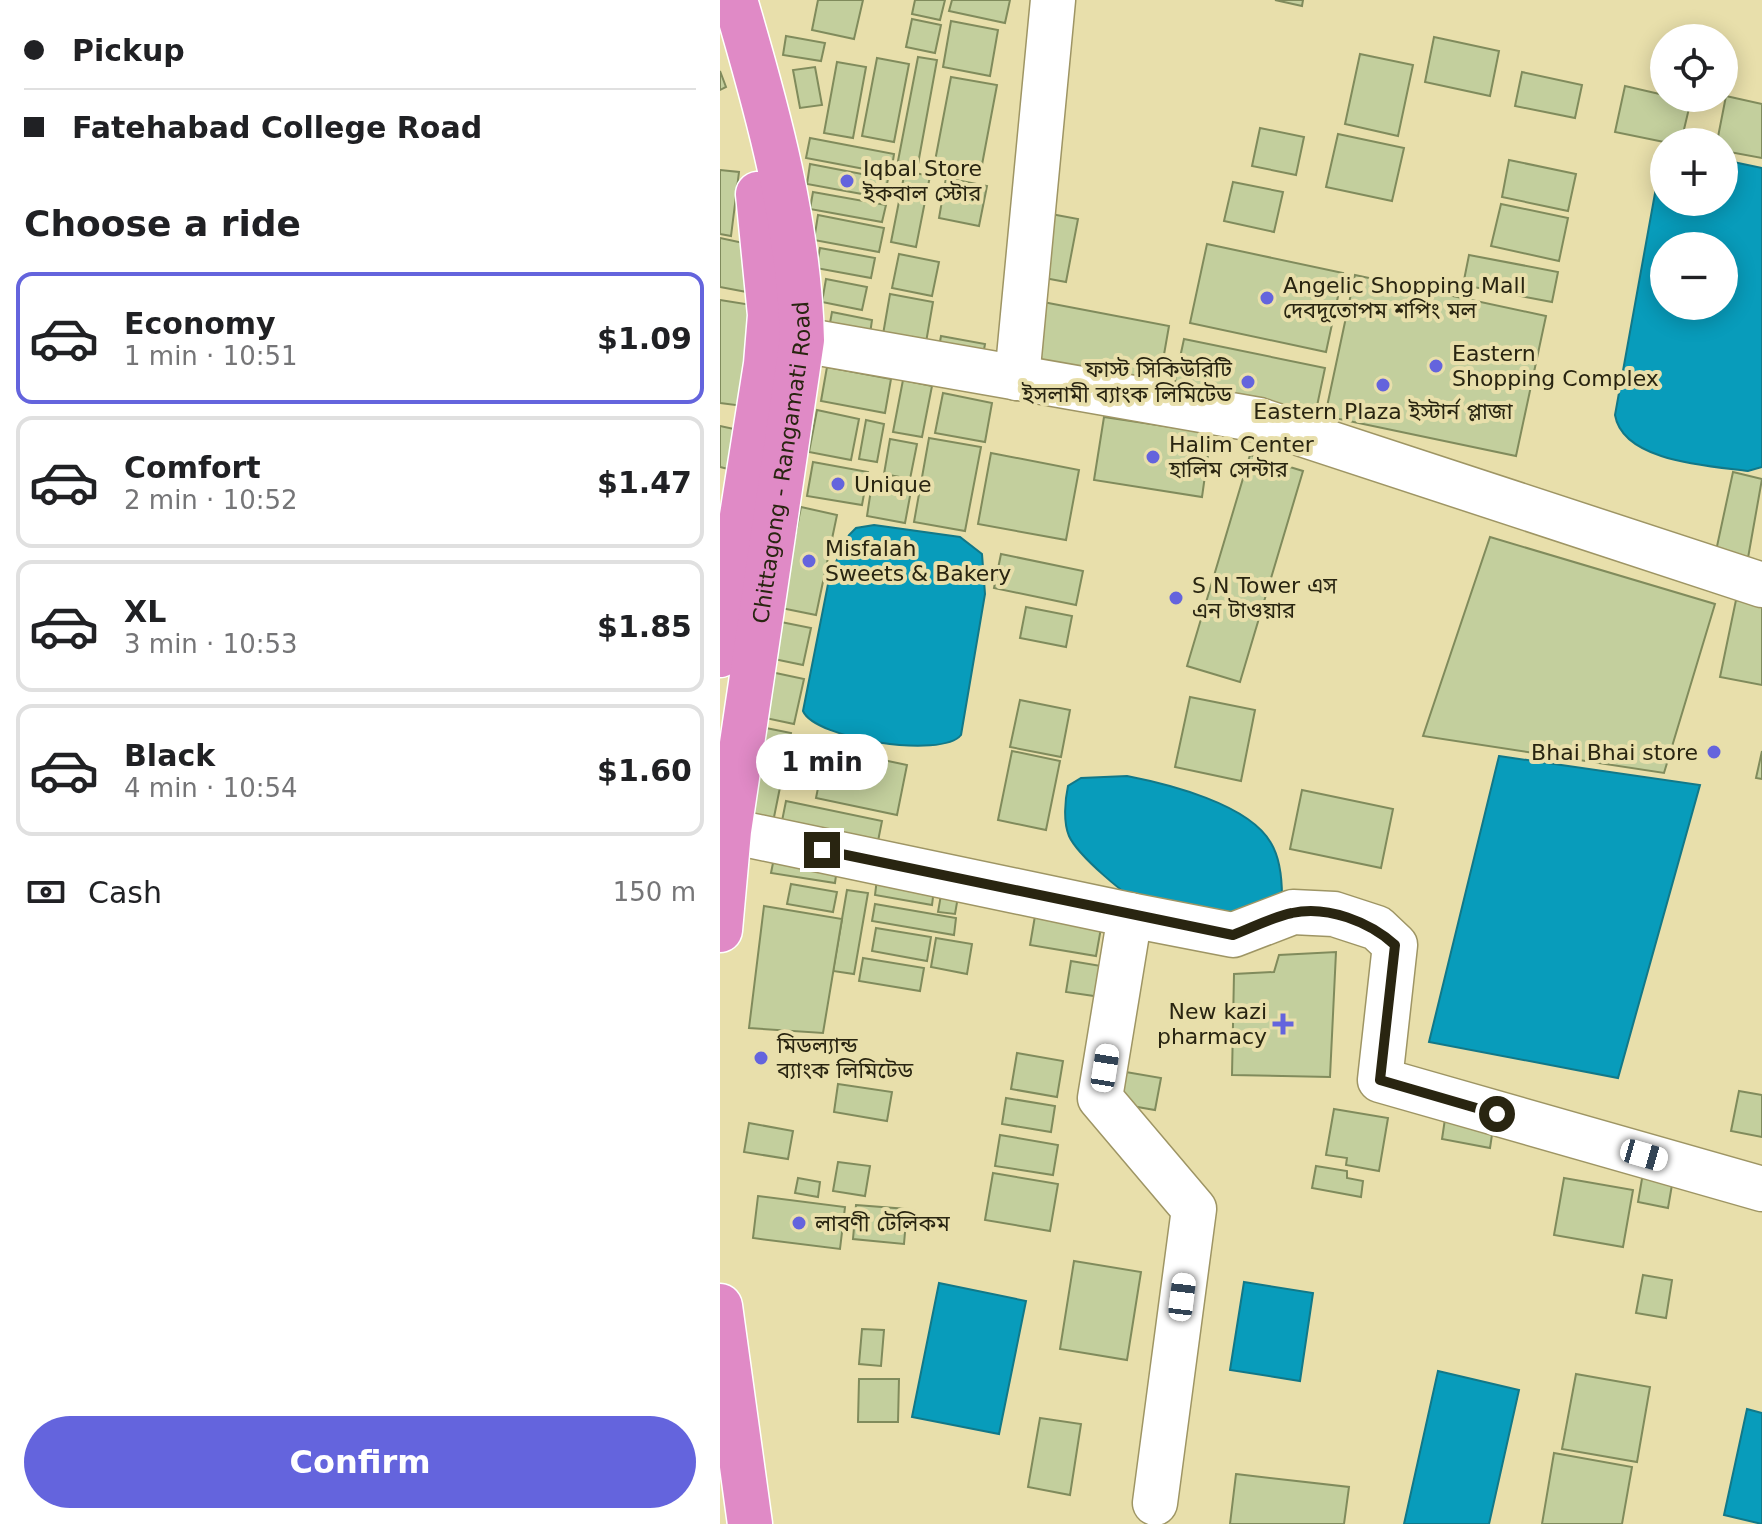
<!DOCTYPE html>
<meta charset="utf-8">
<style>
:root{--surface:#fff;--page:#f2f2f2;--text:#202124;--muted:#757577;--line:#e0e0e0;--accent:#6464dd}
body{margin:0;font-family:"DejaVu Sans","Noto Sans Bengali",sans-serif;background:var(--page);color:var(--text);height:100vh;display:flex;flex-direction:column;font-size:30px;white-space:nowrap}
*{box-sizing:border-box;margin:0}
p{font-size:26px;color:var(--muted)}
.icon{flex:none;width:44px;height:44px;fill:none;stroke:currentColor;stroke-width:2;stroke-linecap:round;stroke-linejoin:round}
.map{position:relative;flex:1;overflow:hidden}
.details{display:flex;flex-direction:column;background:var(--surface);width:720px}
.details>*{flex:none}
.top-card{display:grid;align-content:center;height:176px;padding:0 24px;background:var(--surface)}
.fabs{position:absolute;left:930px;top:24px;display:grid;gap:16px}
.fabs a{display:grid;place-items:center;width:88px;height:88px;border-radius:50%;background:var(--surface);box-shadow:0 4px 20px #0003;font-size:40px}
.end{position:absolute;width:36px;height:36px;margin:-18px;border:10px solid #292511;background:#fff;box-shadow:0 0 0 4px #fff}
.from{border-radius:50%}
.bubble{position:absolute;height:56px;border-radius:28px;background:var(--surface);box-shadow:0 4px 20px #0003;font-size:26px;font-weight:800;line-height:56px;text-align:center}
.car{position:absolute;width:24px;height:48px;margin:-24px -12px;border-radius:10px;box-shadow:0 0 6px 2px #0007;background:linear-gradient(#fff 24%,#345 0 40%,#fff 0 76%,#345 0 86%,#fff 0)}
.top-card b{display:flex;align-items:center;gap:28px;height:76px;font-size:30px}
.top-card b+b{border-top:2px solid var(--line)}
.top-card i{width:20px;height:20px;background:var(--text)}
ul{padding:0;list-style:none}
li{display:flex;align-items:center;gap:24px;height:132px;margin:0 16px 12px;padding:0 8px;border:4px solid var(--line);border-radius:16px}
li div{flex:1}
li b{display:block;font-size:30px}
li em{font-style:normal;font-weight:800}
li.current{border-color:var(--accent)}
li>.icon{width:72px;height:72px;stroke-width:1.5}
h2{padding:0 24px;font-size:36px;line-height:96px}
.pay{display:flex;align-items:center;gap:20px;height:88px;padding:0 24px;font-size:30px}
.pay p{margin-inline-start:auto}
.action{display:flex;gap:16px;margin-top:auto;padding:16px 24px}
.action a{flex:1;height:92px;border-radius:48px;background:var(--accent);color:#fff;font-size:32px;font-weight:800;line-height:92px;text-align:center}
main{display:flex;flex:1;min-height:0}
.map>svg:first-child{display:block}
</style>
<main>
<section class="details">
<div class="top-card">
<b><i class="from"></i>Pickup</b>
<b><i></i>Fatehabad College Road</b>
</div>
<h2>Choose a ride</h2>
<ul>
<li class="current"><svg class="icon" aria-label="car" viewBox="0 0 24 24"><path d="M5 17H2v-5l4-1 3-4h7l3 4 3 1v5h-3M9 17h6M6 11h13"/><circle cx="7" cy="17" r="2"/><circle cx="17" cy="17" r="2"/></svg><div><b>Economy</b><p>1 min · 10:51</p></div><em>$1.09</em></li>
<li><svg class="icon" aria-label="car" viewBox="0 0 24 24"><path d="M5 17H2v-5l4-1 3-4h7l3 4 3 1v5h-3M9 17h6M6 11h13"/><circle cx="7" cy="17" r="2"/><circle cx="17" cy="17" r="2"/></svg><div><b>Comfort</b><p>2 min · 10:52</p></div><em>$1.47</em></li>
<li><svg class="icon" aria-label="car" viewBox="0 0 24 24"><path d="M5 17H2v-5l4-1 3-4h7l3 4 3 1v5h-3M9 17h6M6 11h13"/><circle cx="7" cy="17" r="2"/><circle cx="17" cy="17" r="2"/></svg><div><b>XL</b><p>3 min · 10:53</p></div><em>$1.85</em></li>
<li><svg class="icon" aria-label="car" viewBox="0 0 24 24"><path d="M5 17H2v-5l4-1 3-4h7l3 4 3 1v5h-3M9 17h6M6 11h13"/><circle cx="7" cy="17" r="2"/><circle cx="17" cy="17" r="2"/></svg><div><b>Black</b><p>4 min · 10:54</p></div><em>$1.60</em></li>
</ul>
<div class="pay"><svg class="icon" aria-label="cash" viewBox="0 0 24 24"><path d="M3 7h18v10H3z"/><circle cx="12" cy="12" r="2"/></svg>Cash<p>150 m</p></div>
<div class="action"><a>Confirm</a></div>
</section>
<div class="map">
<svg width="1042" height="1524" viewBox="0 0 1042 1524">
<rect width="100%" height="100%" fill="#e8dfab"/>
<!-- water -->
<g fill="#089cbb" stroke="#127888" stroke-width="2" fill-rule="evenodd">
<path d="M943,149l1,53h60v-42l38,8v299l-14,4c-38,-5 -125,-9 -133,-56zM944,246h60v60h-60z"/>
<path d="M154,525l86,12 22,17 3,40 -24,141c-19,24 -146,4 -158,-24l27,-137 19,-39 7,-7z"/>
<path d="M779,756l201,29 -82,293 -189,-36z"/>
<path d="M407,776c41,8 122,28 144,67 9,15 11,37 11,54l-30,22c-34,-4 -71,-6 -105,-14 -19,-5 -70,-51 -78,-69 -6,-14 -4,-36 -1,-50l13,-8z"/>
<path d="M524,1282l69,11 -13,88 -70,-11z"/>
<path d="M219,1283l87,18 -27,133 -87,-17z"/>
<path d="M718,1371l81,19 -30,134h-85z"/>
<path d="M1027,1409l15,4v111l-38,-9z"/>
</g>
<!-- building -->
<g fill="#c3cf9d" stroke="#808b5c" stroke-width="2">
<path d="M98,0h45l-9,39 -42,-9z"/>
<path d="M195,0h30l-5,20 -28,-6z"/>
<path d="M232,0h58l-5,23 -56,-12z"/>
<path d="M555,0h28l-1,6z"/>
<path d="M192,19l29,6 -6,28 -29,-6z"/>
<path d="M231,21l47,9 -8,46 -47,-9z"/>
<path d="M66,36l39,7 -4,18 -38,-6z"/>
<path d="M714,37l65,14 -9,45 -65,-14z"/>
<path d="M640,54l53,11 -15,71 -53,-12z"/>
<path d="M198,57l19,3 -19,104 -20,-3z"/>
<path d="M157,58l32,6 -15,78 -32,-6z"/>
<path d="M117,62l29,5 -13,71 -29,-5z"/>
<path d="M95,67l7,38 -22,3 -7,-38z"/>
<path d="M0,71l6,16 -6,3z"/>
<path d="M802,72l60,13 -7,33 -60,-12z"/>
<path d="M231,77l46,8 -16,85 -46,-9z"/>
<path d="M905,86l39,9v3l27,2 -10,42h-17l-49,-10z"/>
<path d="M1006,96l36,8v54l-38,-7v-9h-7z"/>
<path d="M540,128l44,9 -8,38 -44,-9z"/>
<path d="M618,134l66,14 -12,53 -66,-14z"/>
<path d="M90,138l84,16 -3,20 -85,-16z"/>
<path d="M789,160l67,14 -8,37 -66,-14z"/>
<path d="M90,164l78,15 -4,19 -77,-14z"/>
<path d="M0,170l19,2 -8,64 -11,-2z"/>
<path d="M185,171l25,5 -14,71 -25,-5z"/>
<path d="M226,178l41,8 -8,40 -40,-8z"/>
<path d="M513,182l50,10 -9,40 -50,-11z"/>
<path d="M93,192l73,13 -4,17 -72,-13z"/>
<path d="M781,204l67,14 -9,43 -68,-15z"/>
<path d="M331,214l27,5 -12,63 -27,-5z"/>
<path d="M98,215l66,13 -5,24 -65,-12z"/>
<path d="M0,238l42,9 -10,46 -32,-6z"/>
<path d="M487,244l136,29 -17,79 -136,-29z"/>
<path d="M100,248l55,10 -4,20 -55,-10z"/>
<path d="M179,254l40,8 -7,34 -40,-8z"/>
<path d="M749,255l89,17 -6,30 -89,-17z"/>
<path d="M635,275l191,41 -30,140 -191,-40z"/>
<path d="M106,279l41,8 -5,23 -40,-8z"/>
<path d="M170,294l43,8 -9,52 -43,-8z"/>
<path d="M0,300l38,6 -15,100 -23,-3z"/>
<path d="M323,302l126,24 -10,57 -126,-24z"/>
<path d="M112,312l40,8 -3,21 -41,-7z"/>
<path d="M221,336l44,8 -3,17 -44,-8z"/>
<path d="M464,339l141,29 -12,57 -141,-30z"/>
<path d="M107,367l64,12 -6,34 -64,-12z"/>
<path d="M183,380l29,6 -10,51 -29,-5z"/>
<path d="M223,393l49,10 -7,39 -50,-9z"/>
<path d="M97,410l42,9 -8,41 -42,-8z"/>
<path d="M384,417l107,16 -9,64 -108,-17z"/>
<path d="M146,420l18,4 -7,38 -18,-3z"/>
<path d="M0,426l14,3 -6,40 -8,-2z"/>
<path d="M209,438l52,9 -16,84 -51,-9z"/>
<path d="M170,439l27,5 -7,35 -26,-5z"/>
<path d="M271,453l88,17 -13,70 -88,-16z"/>
<path d="M530,455l53,16 -63,211 -53,-16z"/>
<path d="M93,462l55,10 -6,33 -55,-9z"/>
<path d="M1013,472l29,7 -14,79 -32,-7z"/>
<path d="M152,483l39,8 -6,32 -38,-7z"/>
<path d="M81,507l36,8 -21,100 -35,-7z"/>
<path d="M770,537l225,67 -51,169 -241,-37z"/>
<path d="M281,554l82,17 -7,34 -82,-17z"/>
<path d="M1016,600l26,5v80l-42,-8z"/>
<path d="M306,607l46,9 -6,31 -46,-9z"/>
<path d="M56,621l35,7 -8,37 -34,-7z"/>
<path d="M51,672l33,7 -10,45 -33,-7z"/>
<path d="M470,697l65,13 -14,71 -66,-14z"/>
<path d="M300,700l50,10 -9,47 -51,-10z"/>
<path d="M46,728l25,5 -19,94 -25,-5z"/>
<path d="M106,748l81,17 -10,50 -81,-17z"/>
<path d="M292,751l48,10 -14,69 -48,-10z"/>
<path d="M1042,751v28l-6,-1z"/>
<path d="M582,790l91,19 -12,59 -91,-19z"/>
<path d="M66,801l96,20 -6,30 -96,-20z"/>
<path d="M54,858l63,10 -2,15 -64,-10z"/>
<path d="M157,879l57,10 -2,16 -57,-10z"/>
<path d="M71,884l46,8 -4,20 -46,-8z"/>
<path d="M222,889l17,2 -4,23 -17,-2z"/>
<path d="M127,890l21,3 -14,81 -21,-3z"/>
<path d="M155,904l81,14 -2,17 -82,-14z"/>
<path d="M44,906l78,13 -19,114 -74,-5z"/>
<path d="M315,916l66,12 -5,28 -66,-11z"/>
<path d="M156,928l55,9 -4,24 -55,-10z"/>
<path d="M216,938l36,6 -5,30 -36,-7z"/>
<path d="M616,952l-6,125 -98,-2 2,-101 40,-2 5,-17z"/>
<path d="M143,958l61,10 -4,23 -61,-10z"/>
<path d="M351,961l42,7 -5,30 -42,-6z"/>
<path d="M297,1053l46,8 -6,36 -46,-8z"/>
<path d="M400,1071l41,7 -6,32 -41,-7z"/>
<path d="M118,1084l54,8 -5,29 -53,-9z"/>
<path d="M1019,1091l23,4v42l-31,-6z"/>
<path d="M286,1098l49,8 -4,26 -49,-8z"/>
<path d="M614,1109l54,9 -9,53 -33,-6 1,-7 -21,-3z"/>
<path d="M725,1119l48,9 -3,20 -48,-9z"/>
<path d="M29,1123l44,8 -5,28 -44,-7z"/>
<path d="M280,1135l58,10 -5,30 -58,-9z"/>
<path d="M118,1162l32,4 -5,30 -32,-5z"/>
<path d="M596,1166l31,5v7l16,3 -2,16 -49,-9z"/>
<path d="M273,1173l65,11 -8,47 -65,-11z"/>
<path d="M923,1173l30,6 -5,29 -30,-6z"/>
<path d="M78,1178l22,4 -2,15 -23,-4z"/>
<path d="M844,1178l69,12 -10,57 -69,-12z"/>
<path d="M38,1196l87,11 -5,42 -87,-11z"/>
<path d="M136,1205l51,4 -3,35 -51,-5z"/>
<path d="M354,1261l67,11 -14,88 -67,-11z"/>
<path d="M923,1275l29,5 -6,38 -30,-5z"/>
<path d="M142,1329l22,1 -3,36 -22,-2z"/>
<path d="M856,1374l74,13 -13,75 -75,-13z"/>
<path d="M139,1379h40l-1,43h-40z"/>
<path d="M320,1418l41,6 -11,71 -42,-8z"/>
<path d="M834,1453l78,14 -10,57h-80z"/>
<path d="M516,1474l113,13 -5,37h-114z"/>
</g>
<g fill="none" stroke-linecap="round" stroke-linejoin="round">
<defs>
<g id="minor">
<path d="M82,340l457,80 503,165"/>
<path d="M297,378l36,-378"/>
<path d="M0,829l410,86 -30,183 94,111 -39,294"/>
<path d="M410,915l103,20 60,-23 41,2 43,14 18,17 -15,135 382,109"/>
</g>
<g id="highway">
<path d="M0,655l46,-291 4,-49 -12,-121"/>
<path id="s1" d="M0,930l9,-99 73,-491c-3,-117 -34,-228 -67,-340"/>
<path d="M0,1306l30,218"/>
</g>
</defs>
<!-- minor casing -->
<use href="#minor" stroke="#9e9564" stroke-width="47"/>
<!-- highway casing -->
<use href="#highway" stroke="#fff" stroke-width="47"/>
<!-- minor -->
<use href="#minor" stroke="#fff" stroke-width="44"/>
<!-- highway -->
<use href="#highway" stroke="#e08ac6" stroke-width="44"/>
</g>
<g fill="none" stroke-linecap="round" stroke-linejoin="round">
<!-- route -->
<path stroke="#292511" stroke-width="10" d="M102,850l411,85c19,-7 39,-18 59,-22 35,-8 78,9 103,32l-15,135 117,34"/>
</g>
<!-- markers -->
<g fill="#6464dd" stroke="#e8dfab" stroke-width="3">
<circle cx="127" cy="181" r="8"/>
<circle cx="547" cy="298" r="8"/>
<circle cx="716" cy="366" r="8"/>
<circle cx="528" cy="382" r="8"/>
<circle cx="663" cy="385" r="8"/>
<circle cx="433" cy="457" r="8"/>
<circle cx="118" cy="484" r="8"/>
<circle cx="89" cy="561" r="8"/>
<circle cx="456" cy="598" r="8"/>
<circle cx="994" cy="752" r="8"/>
<path d="M559 1012h8v8h8v8h-8v8h-8v-8h-8v-8h8z"/>
<circle cx="41" cy="1058" r="8"/>
<circle cx="79" cy="1223" r="8"/>
</g>
<g text-anchor="middle" dominant-baseline="central" stroke-width="8" stroke-linejoin="round" paint-order="stroke">
<!-- poi labels -->
<g font-size="22" fill="#292511" stroke="#e8dfab" text-anchor="start">
<text x="143" y="168">Iqbal Store<tspan x="143" dy="25">ইকবাল স্টোর</tspan></text>
<text x="563" y="285">Angelic Shopping Mall<tspan x="563" dy="25">দেবদূতোপম শপিং মল</tspan></text>
<text x="732" y="353">Eastern<tspan x="732" dy="25">Shopping Complex</tspan></text>
<text x="512" y="369" text-anchor="end">ফাস্ট সিকিউরিটি<tspan x="512" dy="25">ইসলামী ব্যাংক লিমিটেড</tspan></text>
<text x="663" y="411" text-anchor="middle">Eastern Plaza ইস্টার্ন প্লাজা</text>
<text x="449" y="444">Halim Center<tspan x="449" dy="25">হালিম সেন্টার</tspan></text>
<text x="134" y="484">Unique</text>
<text x="105" y="548">Misfalah<tspan x="105" dy="25">Sweets &amp; Bakery</tspan></text>
<text x="472" y="585">S N Tower এস<tspan x="472" dy="25">এন টাওয়ার</tspan></text>
<text x="978" y="752" text-anchor="end">Bhai Bhai store</text>
<text x="547" y="1011" text-anchor="end">New kazi<tspan x="547" dy="25">pharmacy</tspan></text>
<text x="57" y="1045">মিডল্যান্ড<tspan x="57" dy="25">ব্যাংক লিমিটেড</tspan></text>
<text x="95" y="1223">লাবণী টেলিকম</text>
</g>
<!-- street labels -->
<g font-size="22" fill="#292511" stroke="#e8dfab">
<text stroke="none"><textPath href="#s1" startOffset="472">Chittagong - Rangamati Road</textPath></text>
</g>
</g>
</svg>
<div class="fabs">
<a><svg class="icon" aria-label="locate" viewBox="0 0 24 24"><circle cx="12" cy="12" r="6"/><path d="M12 2v4M12 18v4M2 12h4M18 12h4"/></svg></a>
<a>+</a>
<a>−</a>
</div>
<i class="end from" style="left:777px;top:1114px"></i>
<i class="end" style="left:102px;top:850px"></i>
<div class="bubble" style="left:36px;top:734px;width:132px">1 min</div>
<i class="car" style="left:385px;top:1068px;rotate:9deg"></i>
<i class="car" style="left:924px;top:1155px;rotate:106deg"></i>
<i class="car" style="left:462px;top:1297px;rotate:7deg"></i>
</div>
</main>
